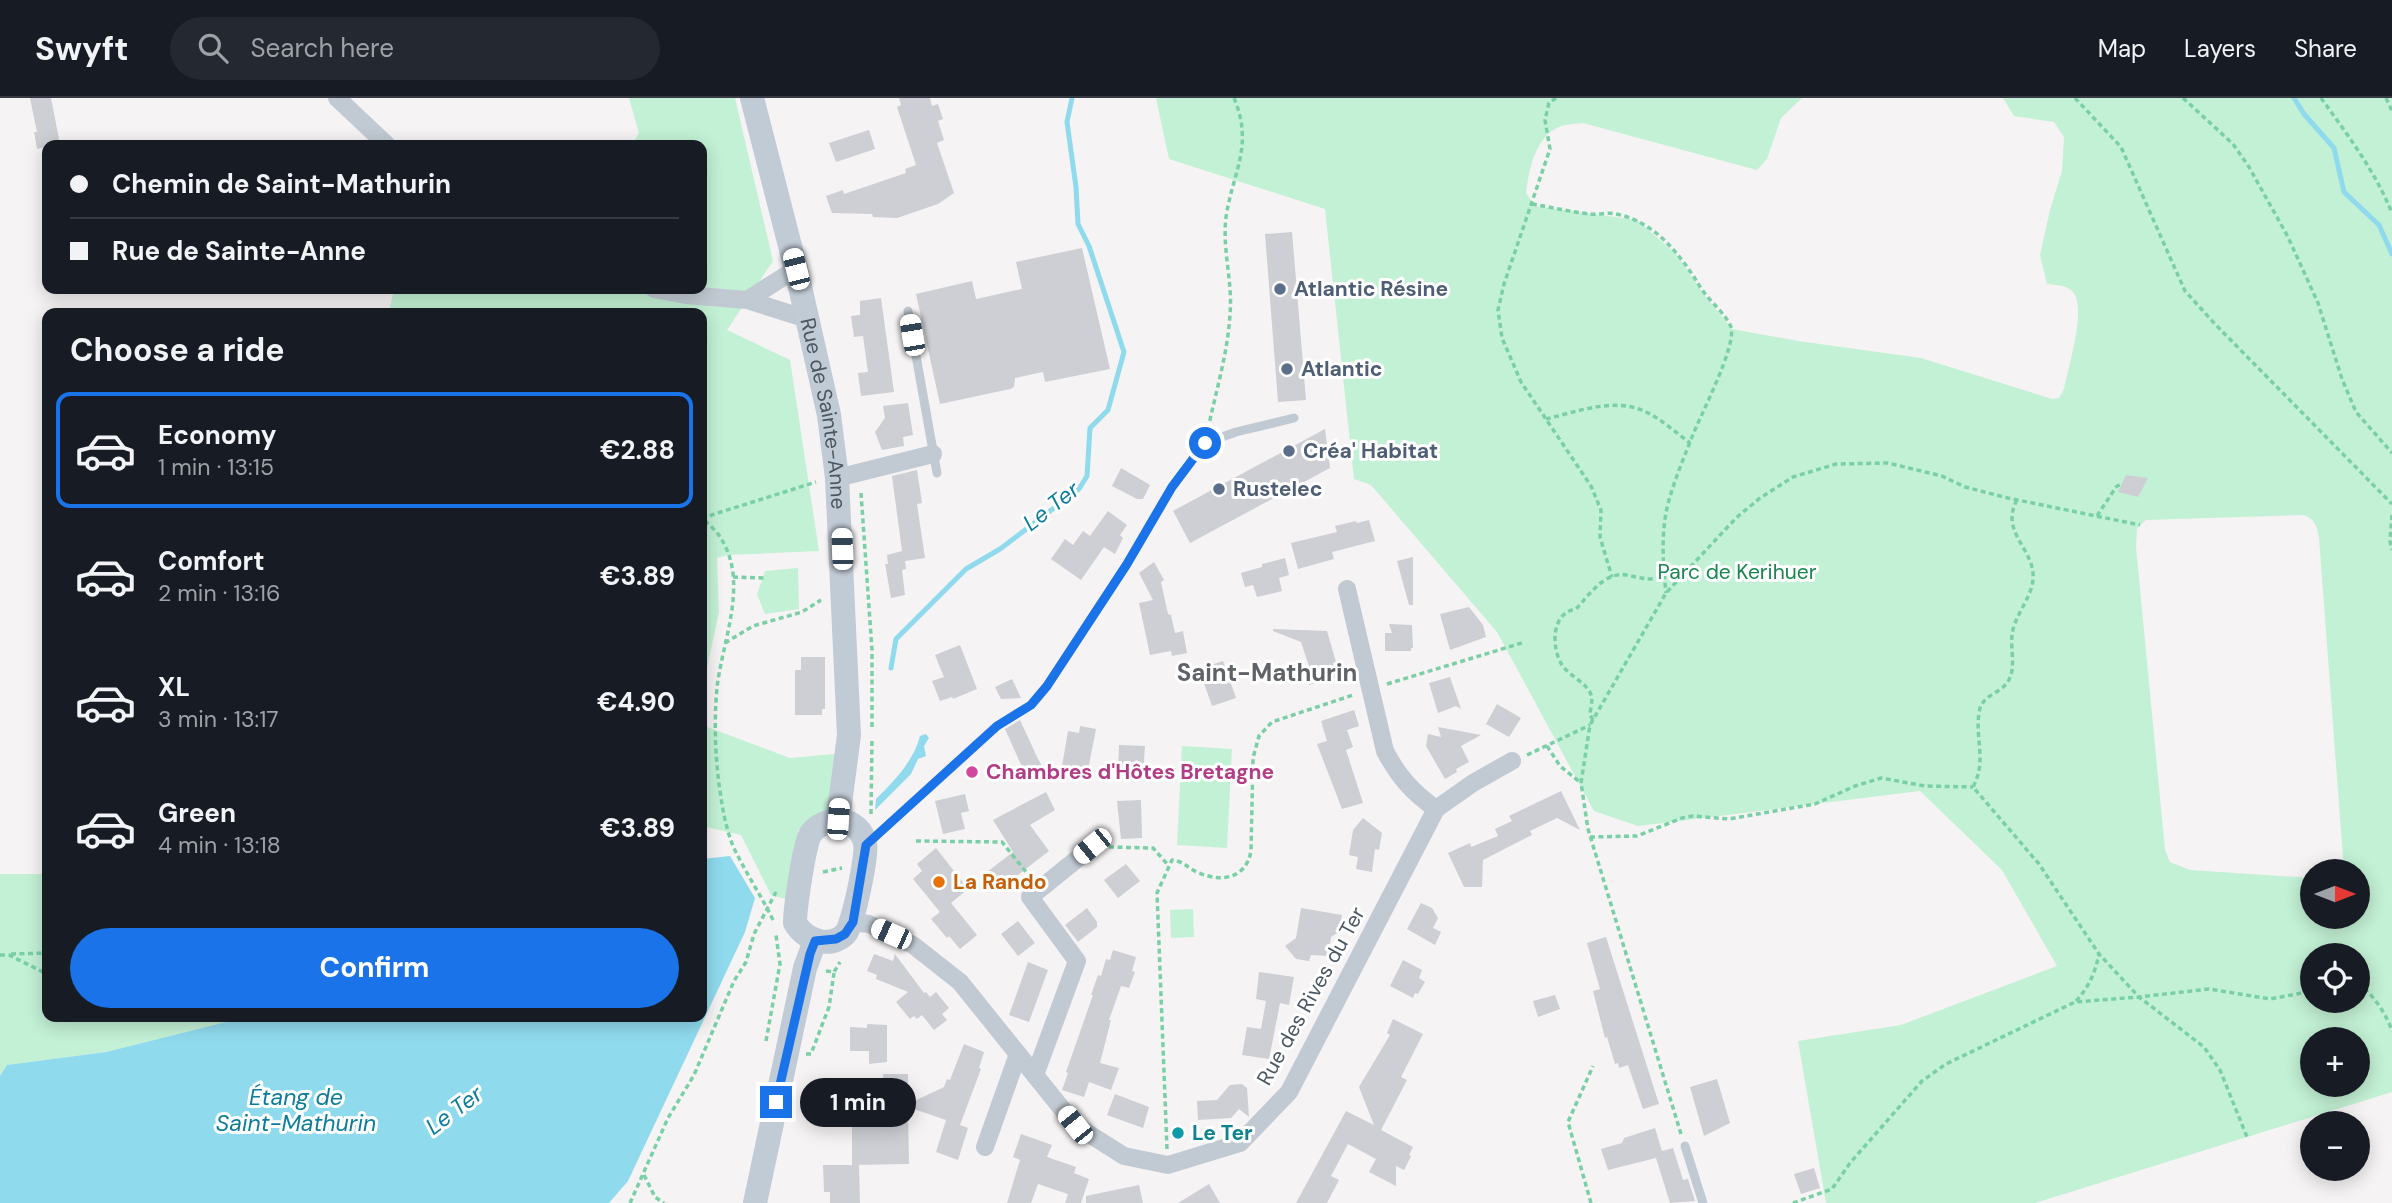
<!DOCTYPE html>
<meta charset="utf-8">
<style>
:root{--surface:#171b24;--page:#242831;--text:#f1f3f6;--muted:#9ea1a6;--line:#363941;--accent:#1a73e8}
body{margin:0;font-family:"DM Sans",sans-serif;background:var(--page);color:var(--text);height:100vh;display:flex;flex-direction:column;font-size:26px;white-space:nowrap}
*{box-sizing:border-box;margin:0}
p{font-size:23px;color:var(--muted)}
.icon{flex:none;width:38px;height:38px;fill:none;stroke:currentColor;stroke-width:2;stroke-linecap:round;stroke-linejoin:round}
.map{position:relative;flex:1;overflow:hidden}
.side{position:absolute;left:42px;top:210px;width:665px;height:714px;display:flex;flex-direction:column;background:var(--surface);border-radius:14px;box-shadow:0 4px 18px #0003}
.side>*{flex:none}
.top-card{position:absolute;left:42px;top:42px;width:665px;height:154px;border-radius:14px;box-shadow:0 4px 18px #0003;display:grid;align-content:center;height:154px;padding:0 28px;background:var(--surface)}
.needle{width:46px;rotate:90deg}
.fabs{position:absolute;left:2300px;top:761px;display:grid;gap:14px}
.fabs a{display:grid;place-items:center;width:70px;height:70px;border-radius:50%;background:var(--surface);box-shadow:0 4px 18px #0003;font-size:35px}
.end{position:absolute;width:32px;height:32px;margin:-16px;border:9px solid #1a73e8;background:#fff;box-shadow:0 0 0 4px #fff}
.from{border-radius:50%}
.bubble{position:absolute;height:49px;border-radius:24px;background:var(--surface);box-shadow:0 4px 18px #0003;font-size:23px;font-weight:700;line-height:49px;text-align:center}
.car{position:absolute;width:21px;height:42px;margin:-21px -10px;border-radius:9px;box-shadow:0 0 5px 2px #0007;background:linear-gradient(#fff 24%,#345 0 40%,#fff 0 76%,#345 0 86%,#fff 0)}
.top-card b{display:flex;align-items:center;gap:24px;height:66px;font-size:26px}
.top-card b+b{border-top:2px solid var(--line)}
.top-card i{width:18px;height:18px;background:var(--text)}
ul{padding:0;list-style:none}
li{display:flex;align-items:center;gap:21px;height:116px;margin:0 14px 10px;padding:0 14px;border:4px solid transparent;border-radius:14px}
li div{flex:1}
li b{display:block;font-size:26px}
li em{font-style:normal;font-weight:700}
li.on{border-color:var(--accent)}
li>.icon{width:63px;height:63px;stroke-width:1.5}
h2{padding:0 28px;font-size:32px;line-height:84px}
.cta{display:flex;gap:14px;margin-top:auto;padding:14px 28px}
.cta a{flex:1;height:80px;border-radius:42px;background:var(--accent);color:#fff;font-size:28px;font-weight:700;line-height:80px;text-align:center}
header{display:flex;align-items:center;gap:42px;box-sizing:border-box;height:98px;padding:0 35px;background:var(--surface);border-bottom:2px solid var(--line)}
header strong{font-size:33px}
nav{display:flex;gap:38px;margin-inline-start:auto;font-size:24px}
.search{width:490px;height:63px;background:var(--page);display:flex;align-items:center;gap:18px;box-sizing:border-box;padding:0 24px;border-radius:38px;color:var(--muted);font-size:26px}
.map>svg:first-child{display:block}
</style>
<header>
<strong>Swyft</strong>
<div class="search"><svg class="icon" aria-label="search" viewBox="0 0 24 24"><circle cx="10" cy="10" r="6"/><path d="M15 15l6 6"/></svg>Search here</div>
<nav><a>Map</a><a>Layers</a><a>Share</a></nav>
</header>
<div class="map">
<svg width="2392" height="1105" viewBox="0 0 2392 1105">
<rect width="100%" height="100%" fill="#f5f3f3"/>
<!-- green -->
<g fill="#c3f1d5" fill-rule="evenodd">
<path d="M629,0h106l38,163 -46,69 63,30 29,191 -91,4 -11,3 2,54 -17,79v-378h-313l5,-24h308v-144h-70l7,-12z"/>
<path d="M1156,0h646l-21,20 -14,41 -10,11 -174,-47c-6,1 -16,1 -22,3 -26,10 -32,43 -35,67l9,13 102,14 39,34 30,43 26,32 66,12 123,17 131,41 7,-1 5,-9c4,-21 23,-81 9,-97 -5,-7 -18,-7 -26,-8l-7,-29 10,-45 12,-39 2,-34 -10,-15 -40,-6 -11,-18h389v994l-357,111h-209l-28,-162 103,-16 156,-59 -55,-96 -82,-79 -282,35 -44,-15 -97,-179 -126,-147 -17,-6 -29,-270 -156,-50zM2302,417c13,3 15,11 17,23l25,333 13,1v45h-45v-39l-122,-8 -20,-8 -5,-12 -29,-303 1,-19 9,-8zM2312,858h45v45h-45zM2312,942h45v45h-45z"/>
<path d="M798,470l1,41 -34,5 -8,-20 8,-23z"/>
<path d="M702,627l88,33 45,-4 -5,60 -32,16 -9,70 -18,-5 -30,-60 -39,-9z"/>
<path d="M1182,648l50,3 -5,99 -50,-3z"/>
<path d="M0,776h47v143h200l-141,35 -99,13 -7,11z"/>
<path d="M1193,811l1,28 -23,1 -1,-28z"/>
</g>
<!-- water -->
<g fill="#90daee">
<path d="M926,636l3,4 -5,8 2,10 -8,3 -7,15 -36,36 1,-11c17,-17 38,-38 44,-63z"/>
<path d="M730,758l25,42 -10,34 -117,249 -19,22h-609v-127l7,-11 99,-13 140,-35h456v-158z"/>
</g>
<g fill="none" stroke-linecap="round" stroke-linejoin="round">
<!-- stream -->
<g stroke="#90daee" stroke-width="5">
<path d="M2294,0l10,16 30,34 10,44 35,33 13,29"/>
<path d="M891,570l5,-29 70,-70 34,-20 79,-60 8,-13 3,-48 18,-18 16,-58 -35,-106 -11,-22 -2,-37 -9,-65 5,-24"/>
</g>
</g>
<!-- building -->
<g fill="#cdcfd5">
<path d="M30,0h21l9,46 -23,5 -3,-17h3z"/>
<path d="M899,0h31l2,8 6,-2 5,15 -5,2 6,19 -7,3 17,50 -16,11 -41,14 -24,-1 -1,-3 -40,-1 -6,-17 17,-6 1,4 62,-21 -1,-4 11,-4 -19,-58 4,-2z"/>
<path d="M869,32l6,19 -39,13 -7,-19z"/>
<path d="M1292,134l14,168 -28,2 -13,-168z"/>
<path d="M1082,150l28,121 -65,13 -2,-10 -28,6 -1,9 -4,2 -70,15 -24,-110 56,-13 4,18 46,-10 -6,-27z"/>
<path d="M881,200l13,94 -33,4 -3,-23 10,-1 -5,-36 -9,1 -3,-21 9,-1v-14z"/>
<path d="M908,305l5,32 -10,2 1,9 -22,4 -7,-18 10,-14 -2,-12z"/>
<path d="M1325,331l5,39 -140,75 -17,-32z"/>
<path d="M1121,370l29,17 -7,14h-6l-25,-13z"/>
<path d="M917,372l5,33 -5,1 8,54 -20,3 1,8 -4,1 3,25 -14,3 -6,-34h3l-1,-9 15,-4 -10,-75z"/>
<path d="M2126,377l22,3 -10,19 -20,-5z"/>
<path d="M1108,413l19,14 -7,10 3,3 -8,16 -11,-7 -23,33 -30,-21 14,-20 8,6 10,-14 7,5z"/>
<path d="M1369,422l6,21 -43,11 2,7 -36,10 -7,-26 46,-11 -2,-6 21,-5 1,2z"/>
<path d="M1413,459v48h-4l-12,-44z"/>
<path d="M1285,460l4,17 -10,3 3,13 -25,6 -4,-12 -8,2 -4,-14 21,-6v-3z"/>
<path d="M1154,464l10,18 -3,2 7,32 3,1 4,18 8,-2 4,22 -15,3 -1,-5 -21,4 -11,-52 14,-3 -14,-27z"/>
<path d="M1469,509l14,18 3,12 -36,13 -10,-36z"/>
<path d="M1389,526l23,1 1,23h-2v3h-26v-18h7z"/>
<path d="M1273,531l54,2 9,31 -3,1 4,14 -28,8 -4,-15 5,-1 -9,-27 -28,-11z"/>
<path d="M960,547l17,44 -24,10 -1,-2 -12,4 -8,-20 12,-4 -9,-22z"/>
<path d="M801,559h24v52h-3v6h-27v-45h6z"/>
<path d="M1223,563l13,37 -24,8 -13,-37z"/>
<path d="M1450,579l11,32 -5,-3 -18,7 -9,-30z"/>
<path d="M1012,581l9,19 -20,1 -6,-12z"/>
<path d="M1497,606l24,14 -12,19 -23,-13z"/>
<path d="M1354,612l5,16 -12,4 6,17 -7,3 17,53 -21,6 -25,-65 10,-3 -6,-20z"/>
<path d="M1020,622l18,39 12,21 -24,-4 -21,-47z"/>
<path d="M1080,628l16,3 -9,46 -5,-1 -2,7 -20,-3 8,-47 11,2z"/>
<path d="M1438,629l43,8 -20,11 8,16 -13,7 1,3 -12,7 -19,-33 2,-12 13,3z"/>
<path d="M1119,647l26,1 -2,29 -25,-1z"/>
<path d="M1561,693l19,39 -23,-12 -27,13 2,4 -49,25 -1,27h-18l-16,-34 22,-10 1,4 27,-11 -3,-7 17,-8 -3,-5z"/>
<path d="M1046,694l9,18 -25,15 19,26 -49,38 -13,-17 26,-20 -20,-32z"/>
<path d="M965,696l4,17 -8,2 4,16 -22,5 -8,-33z"/>
<path d="M1141,702l1,38 -21,1 -4,-38z"/>
<path d="M1363,720l19,15 -3,17 -4,-1 -3,23 -16,-3 2,-12 -9,-2 4,-25z"/>
<path d="M936,750l32,41 -17,14 26,32 -17,14 -11,-13 -2,2 -16,-19 9,-7 -27,-33 9,-8 -5,-7z"/>
<path d="M1126,766l14,17 -22,17 -14,-18z"/>
<path d="M1421,805l11,5 6,10 -5,10 8,4 -6,13 -28,-16z"/>
<path d="M1087,810l10,14v5l-19,15 -13,-17z"/>
<path d="M1301,810l41,7 -3,17 -8,5 -3,19 -17,-1 -2,6 -13,-2 -11,-13 11,-8z"/>
<path d="M1018,823l17,22 -17,13 -17,-22z"/>
<path d="M1606,839l53,167 -16,5 -15,-44 -9,3 -1,-5 -3,1 -8,-27 -2,1 -12,-47 7,-2 -13,-46z"/>
<path d="M1113,852l23,7 -4,14 3,1 -6,16 -8,-2 -12,34h2l-11,43 19,5 -8,22 -22,-8 -5,15 -22,-7 6,-17 -2,-1 27,-77h-2l7,-20 3,1 5,-17 4,1z"/>
<path d="M874,856l19,7 2,-7 29,39 2,-1 4,5 6,-5 13,16 -7,6 5,6 -13,10 -12,-15 -5,4 -3,-3 -4,3 -14,-17 12,-10 -32,-13 1,-4 -10,-4z"/>
<path d="M1403,862l19,10 -3,8 6,4 -7,12 -3,-1 -2,5 -23,-12z"/>
<path d="M1028,864l20,8 -19,52 -20,-7z"/>
<path d="M1259,874l35,5 -5,28 -9,-2 -11,56 -27,-4 5,-28 14,2 5,-28 -10,-2z"/>
<path d="M1555,897l5,14 -22,8 -5,-16z"/>
<path d="M1393,921l30,15 -22,43 6,3 -26,50 32,17 -4,8 2,1 -7,14 -8,-4v20l-27,-14 7,-13 -28,-15 -17,32 8,4 -12,23h-31l50,-92 28,14 -15,-38 31,-52 -3,-2z"/>
<path d="M867,926l20,1v37l-18,2v-13h-19v-24l17,1z"/>
<path d="M964,946l20,8 -5,16 2,1 -21,56 8,3 -10,32 -22,-8 10,-32 -38,-13 1,57 -57,1v-66h32l-1,-25h25v30l36,-17 3,-8 3,1z"/>
<path d="M1717,981l13,44 -26,13 -14,-49z"/>
<path d="M1242,986l5,4 2,29 -10,-8 -8,9 -33,2 -1,-19 20,-1 13,-15z"/>
<path d="M1115,996l34,13 -6,21 -36,-13z"/>
<path d="M1655,1030l7,23 11,-3 10,32 5,-1 7,22 -25,2 -14,-45 -48,12 -7,-21 21,-6 2,-5z"/>
<path d="M1021,1036l31,11 -5,12 29,10 -2,6 15,6 -8,24h-16l3,-9 -30,-10 -7,19h-24l13,-43 -7,-3z"/>
<path d="M823,1067h36l1,38h-30v-11h-6z"/>
<path d="M1814,1070l6,20 -19,6 -7,-20z"/>
<path d="M1209,1086l11,19h-42z"/>
<path d="M1139,1087l4,18h-57v-7z"/>
</g>
<g fill="none" stroke-linecap="round" stroke-linejoin="round">
<!-- path -->
<g stroke="#7ad0a6" stroke-width="3.5" stroke-dasharray="5 3.5" stroke-linecap="butt">
<path d="M1556,0l-7,5 -4,17 5,29 -46,135 -6,26 4,28 19,44 70,104 10,24 -1,27 12,40"/>
<path d="M2075,0l46,49 64,144 30,33 177,180"/>
<path d="M2183,0l50,46 16,23 39,70 30,66 24,76 14,33 36,41"/>
<path d="M2321,0c26,36 54,73 71,115"/>
<path d="M2386,0l6,13"/>
<path d="M1532,106c19,3 39,8 58,10 8,1 18,-2 26,0 38,7 64,40 83,71 8,14 27,29 32,42 6,19 -31,89 -39,110 -9,23 -19,46 -25,71 -6,27 -4,57 -1,85"/>
<path d="M1546,321c29,-7 64,-20 93,-10 19,7 35,22 51,34"/>
<path d="M1208,331c8,-38 20,-77 22,-115 3,-32 -8,-64 -4,-97 7,-46 28,-71 8,-119"/>
<path d="M861,395l11,157v80"/>
<path d="M2017,402c-18,33 19,49 16,80 -2,19 -19,36 -21,55 -2,15 5,34 -5,48 -9,12 -26,12 -28,30 -4,27 8,48 -6,74l66,77 60,90 40,43 65,50 16,23 27,67"/>
<path d="M2392,417l-2,26 2,9"/>
<path d="M2097,418l19,-29 6,-4"/>
<path d="M733,479l34,1"/>
<path d="M725,545l28,-17 49,-14 19,-12"/>
<path d="M1387,586l138,-42"/>
<path d="M1593,622l-3,-5c0,-4 2,-12 2,-17 -3,-15 -22,-21 -30,-33 -11,-18 -11,-52 14,-56 12,-13 29,-38 50,-34 17,3 20,6 39,2"/>
<path d="M1547,648l13,20 21,17"/>
<path d="M1527,657l63,-30"/>
<path d="M871,716l1,-76"/>
<path d="M1590,739l47,-1 45,-18 11,-2 36,3 86,-15 40,-18 26,-8 44,8 48,1"/>
<path d="M916,743l86,1 28,35"/>
<path d="M1109,749l44,1 16,18"/>
<path d="M823,774l19,-4"/>
<path d="M773,822c-12,-25 -28,-48 -40,-74 -8,-20 -11,-41 -14,-62 -4,-32 -5,-64 -2,-96 5,-47 33,-106 3,-151 -4,-7 -12,-13 -18,-19l114,-36"/>
<path d="M11,856l36,-1"/>
<path d="M0,857h9l38,19"/>
<path d="M826,873l8,1 6,-10"/>
<path d="M2357,886c14,6 31,33 35,47"/>
<path d="M2076,903c13,-14 19,-28 23,-47"/>
<path d="M766,943l14,-77 -4,-29"/>
<path d="M806,956h5l18,-47 5,-34"/>
<path d="M1681,1036l-93,-305 -7,-46 9,-58 76,-132 70,-75 24,-20 33,-21 43,-13 52,-1 54,13 23,11 43,11 132,27"/>
<path d="M1167,1051l-10,-256 15,-33c13,2 14,7 25,12 24,11 49,7 54,-21l2,-93 6,-22 13,-14 81,-27"/>
<path d="M644,1077l11,22 9,6"/>
<path d="M630,1105l38,-85 26,-43 40,-94 12,-19 8,-28 22,-42"/>
<path d="M1591,1105l-23,-81 25,-56"/>
<path d="M1793,1105l39,-14 18,-26 72,-82 24,-17 129,-62 64,-5 70,-8 61,10 32,-6 10,-4"/>
</g>
<!-- lane -->
<g stroke="#c1cad2" stroke-width="9">
<path d="M908,213l29,162"/>
<path d="M867,746l130,-118 34,-21 16,-19 80,-122 45,-77 33,-44 31,-11 58,-14"/>
<path d="M1685,1048l18,57"/>
</g>
<!-- street -->
<g stroke="#c1cad2" stroke-width="18">
<path d="M337,0l50,47"/>
<path d="M654,191l32,6 61,5 60,19"/>
<path d="M747,202l49,-31"/>
<path d="M837,380l96,-24"/>
<path d="M1436,711l37,-26 39,-22"/>
<path d="M853,824l16,2 44,21 47,37 115,143 49,31 44,9 72,-22 49,-51 147,-283c-24,-17 -38,-33 -51,-58l-38,-162"/>
<path d="M1035,977l42,-114 -47,-64 62,-50"/>
<path d="M985,1049l33,-93"/>
</g>
<!-- secondary -->
<g stroke="#c1cbd6" stroke-width="24">
<path id="s1" d="M752,0l44,171 33,146 8,63 12,257 -11,84"/>
<path d="M838,721c13,3 24,10 27,24 3,11 -12,81 -19,90 -15,17 -41,7 -51,-10 0,-15 9,-76 15,-88 6,-10 18,-13 28,-16z"/>
<path d="M755,1105l50,-235 10,-27"/>
</g>
</g>
<g fill="none" stroke-linecap="round" stroke-linejoin="round">
<!-- route -->
<path stroke="#1a73e8" stroke-width="9" d="M776,1004l34,-148 5,-13 21,-2 9,-5 8,-12 13,-77 131,-119 34,-21 16,-19 80,-122 45,-77 33,-44"/>
</g>
<!-- markers -->
<g fill="#5c6f8a" stroke="#fff" stroke-width="2.5">
<circle cx="1280" cy="191" r="7"/>
<circle cx="1287" cy="271" r="7"/>
<circle cx="1289" cy="353" r="7"/>
<circle cx="1219" cy="391" r="7"/>
</g>
<circle fill="#d1479c" stroke="#fff" stroke-width="2.5" cx="972" cy="674" r="7"/>
<circle fill="#e8710a" stroke="#fff" stroke-width="2.5" cx="939" cy="784" r="7"/>
<circle fill="#0f9aa8" stroke="#fff" stroke-width="2.5" cx="1178" cy="1035" r="7"/>
<g text-anchor="middle" dominant-baseline="central" stroke-width="6" stroke-linejoin="round" paint-order="stroke">
<!-- service labels -->
<g font-size="21" font-weight="bold" fill="#4e5e75" stroke="#fff" text-anchor="start">
<text x="1294" y="191">Atlantic Résine</text>
<text x="1301" y="271">Atlantic</text>
<text x="1303" y="353">Créa' Habitat</text>
<text x="1233" y="391">Rustelec</text>
</g>
<!-- street labels -->
<g font-size="21" fill="#4a5661" stroke="#fff">
<text stroke="none"><textPath href="#s1" startOffset="324">Rue de Sainte-Anne</textPath></text>
<text transform="translate(1311 898) rotate(-61)">Rue des Rives du Ter</text>
</g>
<!-- park labels -->
<g font-size="21" fill="#17864f" stroke="#fff">
<text x="1737" y="474">Parc de Kerihuer</text>
</g>
<!-- hotel labels -->
<g font-size="21" font-weight="bold" fill="#b23c85" stroke="#fff" text-anchor="start">
<text x="986" y="674">Chambres d'Hôtes Bretagne</text>
</g>
<!-- food labels -->
<g font-size="21" font-weight="bold" fill="#c56008" stroke="#fff" text-anchor="start">
<text x="953" y="784">La Rando</text>
</g>
<!-- culture labels -->
<g font-size="21" font-weight="bold" fill="#0d838f" stroke="#fff" text-anchor="start">
<text x="1192" y="1035">Le Ter</text>
</g>
<!-- water labels -->
<g font-size="23" font-style="italic" fill="#0c7c9b" stroke="#fff">
<text transform="translate(1051 408) rotate(-38)">Le Ter</text>
<text x="296" y="999">Étang de<tspan x="296" dy="26">Saint-Mathurin</tspan></text>
<text transform="translate(454 1012) rotate(-37)">Le Ter</text>
</g>
<!-- quarter labels -->
<g font-size="24" font-weight="bold" fill="#5f6368" stroke="#fff">
<text x="1267" y="574">Saint-Mathurin</text>
</g>
</g>
</svg>
<div class="fabs">
<a><svg class="needle" viewBox="-14 -14 28 28"><path d="M0-13l5 13h-10z" fill="#e53935"/><path d="M0 13l5-13h-10z" fill="#9ea1a6"/></svg></a>
<a><svg class="icon" aria-label="locate" viewBox="0 0 24 24"><circle cx="12" cy="12" r="6"/><path d="M12 2v4M12 18v4M2 12h4M18 12h4"/></svg></a>
<a>+</a>
<a>−</a>
</div>
<i class="end from" style="left:1205px;top:345px"></i>
<i class="end" style="left:776px;top:1004px"></i>
<div class="bubble" style="left:800px;top:980px;width:116px">1 min</div>
<i class="car" style="left:796px;top:171px;rotate:346deg"></i>
<i class="car" style="left:912px;top:237px;rotate:350deg"></i>
<i class="car" style="left:842px;top:451px;rotate:358deg"></i>
<i class="car" style="left:838px;top:721px;rotate:4deg"></i>
<i class="car" style="left:1092px;top:748px;rotate:231deg"></i>
<i class="car" style="left:891px;top:836px;rotate:294deg"></i>
<i class="car" style="left:1075px;top:1027px;rotate:321deg"></i>
<div class="top-card">
<b><i class="from"></i>Chemin de Saint-Mathurin</b>
<b><i></i>Rue de Sainte-Anne</b>
</div>
<section class="side">
<h2>Choose a ride</h2>
<ul>
<li class="on"><svg class="icon" aria-label="car" viewBox="0 0 24 24"><path d="M5 17H2v-5l4-1 3-4h7l3 4 3 1v5h-3M9 17h6M6 11h13"/><circle cx="7" cy="17" r="2"/><circle cx="17" cy="17" r="2"/></svg><div><b>Economy</b><p>1 min · 13:15</p></div><em>€2.88</em></li>
<li><svg class="icon" aria-label="car" viewBox="0 0 24 24"><path d="M5 17H2v-5l4-1 3-4h7l3 4 3 1v5h-3M9 17h6M6 11h13"/><circle cx="7" cy="17" r="2"/><circle cx="17" cy="17" r="2"/></svg><div><b>Comfort</b><p>2 min · 13:16</p></div><em>€3.89</em></li>
<li><svg class="icon" aria-label="car" viewBox="0 0 24 24"><path d="M5 17H2v-5l4-1 3-4h7l3 4 3 1v5h-3M9 17h6M6 11h13"/><circle cx="7" cy="17" r="2"/><circle cx="17" cy="17" r="2"/></svg><div><b>XL</b><p>3 min · 13:17</p></div><em>€4.90</em></li>
<li><svg class="icon" aria-label="car" viewBox="0 0 24 24"><path d="M5 17H2v-5l4-1 3-4h7l3 4 3 1v5h-3M9 17h6M6 11h13"/><circle cx="7" cy="17" r="2"/><circle cx="17" cy="17" r="2"/></svg><div><b>Green</b><p>4 min · 13:18</p></div><em>€3.89</em></li>
</ul>
<div class="cta"><a>Confirm</a></div>
</section>
</div>
